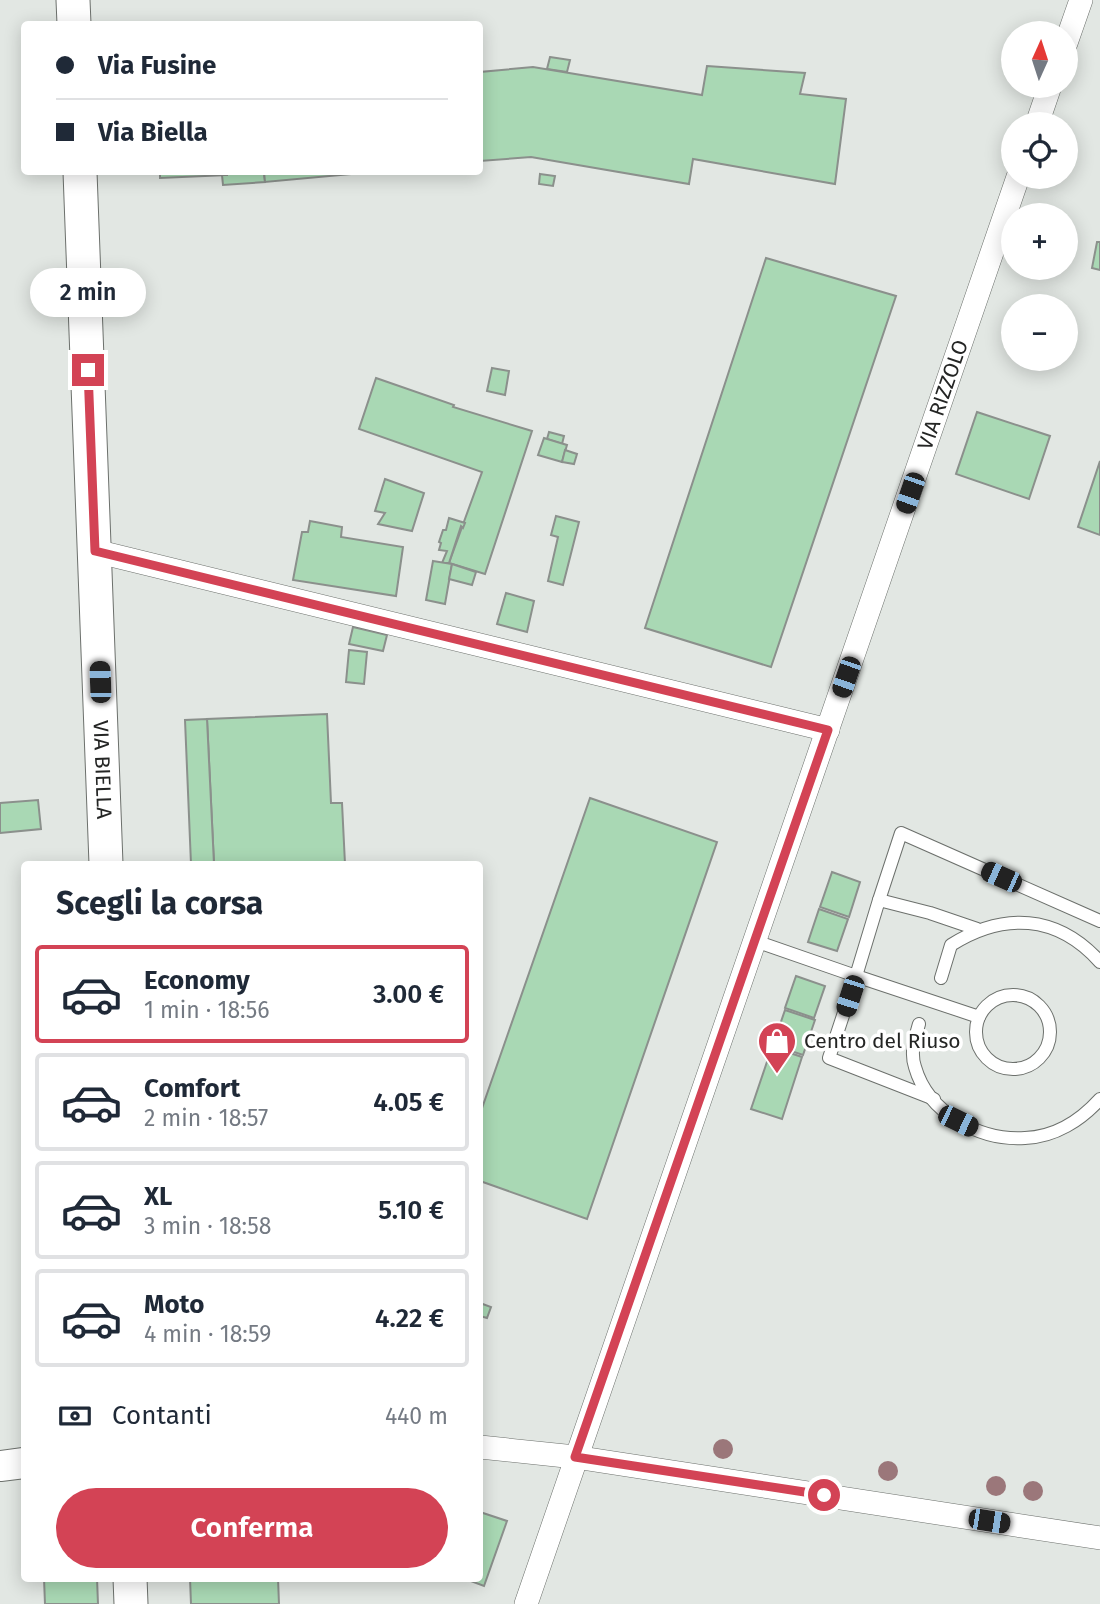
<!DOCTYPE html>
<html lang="it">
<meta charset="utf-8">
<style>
:root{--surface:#fff;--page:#f2f2f3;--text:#1f2937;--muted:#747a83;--line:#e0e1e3;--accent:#d34355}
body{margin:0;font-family:"Fira Sans",sans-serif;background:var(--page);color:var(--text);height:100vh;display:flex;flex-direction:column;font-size:26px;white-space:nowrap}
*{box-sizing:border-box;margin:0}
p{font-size:23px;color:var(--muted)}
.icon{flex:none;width:38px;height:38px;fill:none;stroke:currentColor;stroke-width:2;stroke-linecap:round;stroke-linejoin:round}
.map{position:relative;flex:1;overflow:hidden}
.side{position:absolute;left:21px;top:861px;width:462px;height:721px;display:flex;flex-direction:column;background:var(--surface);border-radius:7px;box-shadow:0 4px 18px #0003}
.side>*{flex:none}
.hud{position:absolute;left:21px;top:21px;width:462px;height:154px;border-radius:7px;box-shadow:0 4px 18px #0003;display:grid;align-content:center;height:154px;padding:0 35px;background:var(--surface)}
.needle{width:46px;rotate:3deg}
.fabs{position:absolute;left:1001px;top:21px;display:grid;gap:14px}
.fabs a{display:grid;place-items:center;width:77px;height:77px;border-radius:50%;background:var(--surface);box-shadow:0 4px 18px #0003;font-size:35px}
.end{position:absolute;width:32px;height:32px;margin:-16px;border:9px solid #d34355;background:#fff;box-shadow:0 0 0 4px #fff}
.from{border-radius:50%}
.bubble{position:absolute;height:49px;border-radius:24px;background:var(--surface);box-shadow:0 4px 18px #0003;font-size:23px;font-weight:600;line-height:49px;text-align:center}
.car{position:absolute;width:21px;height:42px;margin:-21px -10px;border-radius:9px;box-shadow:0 0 5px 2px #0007;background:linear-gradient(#222 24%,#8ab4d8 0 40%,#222 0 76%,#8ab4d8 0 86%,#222 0)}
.hud b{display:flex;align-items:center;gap:24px;height:66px;font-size:26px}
.hud b+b{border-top:2px solid var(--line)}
.hud i{width:18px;height:18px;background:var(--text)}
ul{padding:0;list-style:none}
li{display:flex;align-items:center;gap:21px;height:98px;margin:0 14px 10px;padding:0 21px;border:4px solid var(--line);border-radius:7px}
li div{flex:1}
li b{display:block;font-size:26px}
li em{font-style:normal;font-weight:600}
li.selected{border-color:var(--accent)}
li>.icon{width:63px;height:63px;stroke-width:1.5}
h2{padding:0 35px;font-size:32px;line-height:84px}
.pay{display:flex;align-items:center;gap:18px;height:77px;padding:0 35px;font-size:26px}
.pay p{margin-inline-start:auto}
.action{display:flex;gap:14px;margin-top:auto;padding:14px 35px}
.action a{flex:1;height:80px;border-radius:42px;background:var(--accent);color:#fff;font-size:28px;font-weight:600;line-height:80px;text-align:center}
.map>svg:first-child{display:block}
</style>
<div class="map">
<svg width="1100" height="1604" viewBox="0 0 1100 1604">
<rect width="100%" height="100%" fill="#e2e7e3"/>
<!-- building -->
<g fill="#a9d8b4" stroke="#8b908c" stroke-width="2">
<path d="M550,57l20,3 -3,12 -20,-3z"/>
<path d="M707,66l98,7 -5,21 46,5 -11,85 -142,-25 -4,25 -158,-27 -51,4v-89l53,-5 169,28z"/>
<path d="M160,172h67v3l-67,3z"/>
<path d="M227,172h37l1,10 -42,3 -1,-10h5z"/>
<path d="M264,172h109l-108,10z"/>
<path d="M540,174l15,2 -2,10 -14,-2z"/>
<path d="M1097,242h3v28l-8,-2z"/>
<path d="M766,258l130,38 -125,371 -126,-39z"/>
<path d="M492,368l17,3 -4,24 -18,-4z"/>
<path d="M376,378l78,27 -1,2 79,24 -47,143 -36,-11 33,-91 -123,-43z"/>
<path d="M977,412l73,24 -21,63 -73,-25z"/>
<path d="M549,432l15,4 -2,8 -15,-5z"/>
<path d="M544,438l23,7 -5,17 -24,-7z"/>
<path d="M565,450l12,4 -3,10 -12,-2z"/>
<path d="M1100,461v74l-22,-8z"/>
<path d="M385,479l39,14 -12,38 -34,-7 7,-11 -10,-2z"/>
<path d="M556,516l23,6 -16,63 -15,-4 10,-44 -7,-2z"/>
<path d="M449,518l16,5 -2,5 -2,-2 -12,37h-7l5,-12 -8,-1 2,-7 -2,-1 4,-12h3z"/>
<path d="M310,521l32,6 -1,10 62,10 -7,49 -103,-16 9,-48h6z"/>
<path d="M433,561l19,3 -7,40 -19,-4z"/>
<path d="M452,564l24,8 -4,13 -23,-6z"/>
<path d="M506,593l28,8 -7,31 -30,-8z"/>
<path d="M353,627l34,8 -4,16 -34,-7z"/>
<path d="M349,650l18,2 -3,32 -18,-2z"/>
<path d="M327,714l4,89h11l3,61h-131l-7,-145z"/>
<path d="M207,719l7,145h-23l-6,-144z"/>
<path d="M590,798l127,44 -130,377 -107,-38v-67z"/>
<path d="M38,800l3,29 -41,4v-30z"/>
<path d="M832,872l28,10 -11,35 -29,-10z"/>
<path d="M819,909l29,10 -11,32 -29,-9z"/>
<path d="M796,976l29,10 -11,32 -29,-10z"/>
<path d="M785,1010l30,10 -12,35 -30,-10z"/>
<path d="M772,1047l30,10 -20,62 -31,-10z"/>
<path d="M480,1303l11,4 -4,11 -7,-2z"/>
<path d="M480,1512l27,9 -23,65 -21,-8h17z"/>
<path d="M44,1578h53l1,26h-53z"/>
<path d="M190,1578h88l1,26h-88z"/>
</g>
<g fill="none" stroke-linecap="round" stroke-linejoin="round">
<defs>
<g id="service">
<path d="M879,900l22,-67 199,88"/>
<path d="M755,941l101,35 23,-76 51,13 47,16"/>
<path d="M941,978l10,-33c52,-33 106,-31 149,17"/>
<circle cx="1013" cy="1032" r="37"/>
<path d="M919,1024c-4,14 -9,28 -4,43 13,46 65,74 110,71 30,-1 56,-18 75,-39"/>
<path d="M934,1099l-105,-41 27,-82 123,41"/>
</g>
<g id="minor">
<path d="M1066,43l15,-43"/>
<path d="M1037,124l13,-38"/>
<path d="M95,551l733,179"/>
<path d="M480,1447l95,10 525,81"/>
<path id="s1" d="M526,1604l492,-1427"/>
</g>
<path id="tertiary" d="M0,1466l24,-3"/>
<g id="secondary">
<path d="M73,0l1,24"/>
<path id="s2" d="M80,172l26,692"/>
<path d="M130,1578l1,26"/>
</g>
</defs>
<!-- service casing -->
<use href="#service" stroke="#6c706c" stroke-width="14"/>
<!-- minor casing -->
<use href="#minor" stroke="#6c706c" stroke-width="24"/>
<!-- tertiary casing -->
<use href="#tertiary" stroke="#6c706c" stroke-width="32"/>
<!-- secondary casing -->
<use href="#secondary" stroke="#6c706c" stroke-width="35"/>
<!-- service -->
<use href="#service" stroke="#fff" stroke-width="12"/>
<!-- minor -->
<use href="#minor" stroke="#fff" stroke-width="23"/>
<!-- tertiary -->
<use href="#tertiary" stroke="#fff" stroke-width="30"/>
<!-- secondary -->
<use href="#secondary" stroke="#fff" stroke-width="33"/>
</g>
<!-- trees -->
<g fill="#9b777a">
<circle cx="723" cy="1449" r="10"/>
<circle cx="888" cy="1471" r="10"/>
<circle cx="996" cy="1486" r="10"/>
<circle cx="1033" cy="1491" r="10"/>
</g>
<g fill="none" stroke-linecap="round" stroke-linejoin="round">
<!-- route -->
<path stroke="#d34355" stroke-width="9" d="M88,370l7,181 733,179 -253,727 249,38"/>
</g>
<!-- icons -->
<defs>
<symbol id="shop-pin" viewBox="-11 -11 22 30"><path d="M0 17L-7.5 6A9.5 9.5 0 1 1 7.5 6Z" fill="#d34355" stroke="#fff"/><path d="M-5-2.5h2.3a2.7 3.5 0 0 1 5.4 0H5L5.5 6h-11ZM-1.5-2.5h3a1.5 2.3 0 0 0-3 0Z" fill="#fff"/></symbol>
</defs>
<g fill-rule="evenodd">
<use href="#shop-pin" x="755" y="1019" width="44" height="60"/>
</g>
<g text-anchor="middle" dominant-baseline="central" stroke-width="7" stroke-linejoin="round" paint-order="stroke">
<!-- street labels -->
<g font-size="21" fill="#242524" stroke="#fff">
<text stroke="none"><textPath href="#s1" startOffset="1279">VIA RIZZOLO</textPath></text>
<text stroke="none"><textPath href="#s2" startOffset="598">VIA BIELLA</textPath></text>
</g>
<!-- poi labels -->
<g font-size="21" fill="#242524" stroke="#fff" text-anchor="start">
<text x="804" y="1041">Centro del Riuso</text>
</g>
</g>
</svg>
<div class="fabs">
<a><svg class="needle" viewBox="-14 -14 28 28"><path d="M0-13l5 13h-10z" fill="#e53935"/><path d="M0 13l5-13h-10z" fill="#747a83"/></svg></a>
<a><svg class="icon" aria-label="locate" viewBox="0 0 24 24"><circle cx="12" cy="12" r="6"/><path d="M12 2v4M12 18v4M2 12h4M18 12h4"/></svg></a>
<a>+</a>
<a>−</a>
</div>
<i class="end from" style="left:824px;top:1495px"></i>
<i class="end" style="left:88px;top:370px"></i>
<div class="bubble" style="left:30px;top:268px;width:116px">2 min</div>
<i class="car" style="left:910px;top:493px;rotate:199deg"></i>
<i class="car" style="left:846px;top:677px;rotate:199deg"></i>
<i class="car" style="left:100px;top:682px;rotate:358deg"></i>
<i class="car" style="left:1001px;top:877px;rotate:294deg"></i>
<i class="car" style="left:850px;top:996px;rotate:198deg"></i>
<i class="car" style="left:958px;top:1121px;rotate:116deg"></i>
<i class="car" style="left:989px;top:1521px;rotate:99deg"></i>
<div class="hud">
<b><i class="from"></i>Via Fusine</b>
<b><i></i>Via Biella</b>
</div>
<section class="side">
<h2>Scegli la corsa</h2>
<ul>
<li class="selected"><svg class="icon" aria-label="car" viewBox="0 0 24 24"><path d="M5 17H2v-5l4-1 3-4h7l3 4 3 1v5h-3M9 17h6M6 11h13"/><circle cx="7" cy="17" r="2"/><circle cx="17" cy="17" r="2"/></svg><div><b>Economy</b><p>1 min · 18:56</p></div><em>3.00 €</em></li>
<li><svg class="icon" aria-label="car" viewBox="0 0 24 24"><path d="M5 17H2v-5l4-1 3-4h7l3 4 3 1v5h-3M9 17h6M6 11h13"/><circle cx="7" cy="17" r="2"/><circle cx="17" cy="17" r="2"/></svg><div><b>Comfort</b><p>2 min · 18:57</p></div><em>4.05 €</em></li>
<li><svg class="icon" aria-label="car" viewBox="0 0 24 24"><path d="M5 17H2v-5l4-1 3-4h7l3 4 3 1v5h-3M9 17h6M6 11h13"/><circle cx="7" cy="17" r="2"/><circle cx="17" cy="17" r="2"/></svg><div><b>XL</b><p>3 min · 18:58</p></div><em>5.10 €</em></li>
<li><svg class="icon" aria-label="car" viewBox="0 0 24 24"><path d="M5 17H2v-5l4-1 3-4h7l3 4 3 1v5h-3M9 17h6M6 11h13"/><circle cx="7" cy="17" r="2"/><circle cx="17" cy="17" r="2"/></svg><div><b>Moto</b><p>4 min · 18:59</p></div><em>4.22 €</em></li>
</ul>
<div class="pay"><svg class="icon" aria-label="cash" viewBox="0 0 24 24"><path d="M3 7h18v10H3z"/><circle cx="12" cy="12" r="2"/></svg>Contanti<p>440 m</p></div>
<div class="action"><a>Conferma</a></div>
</section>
</div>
